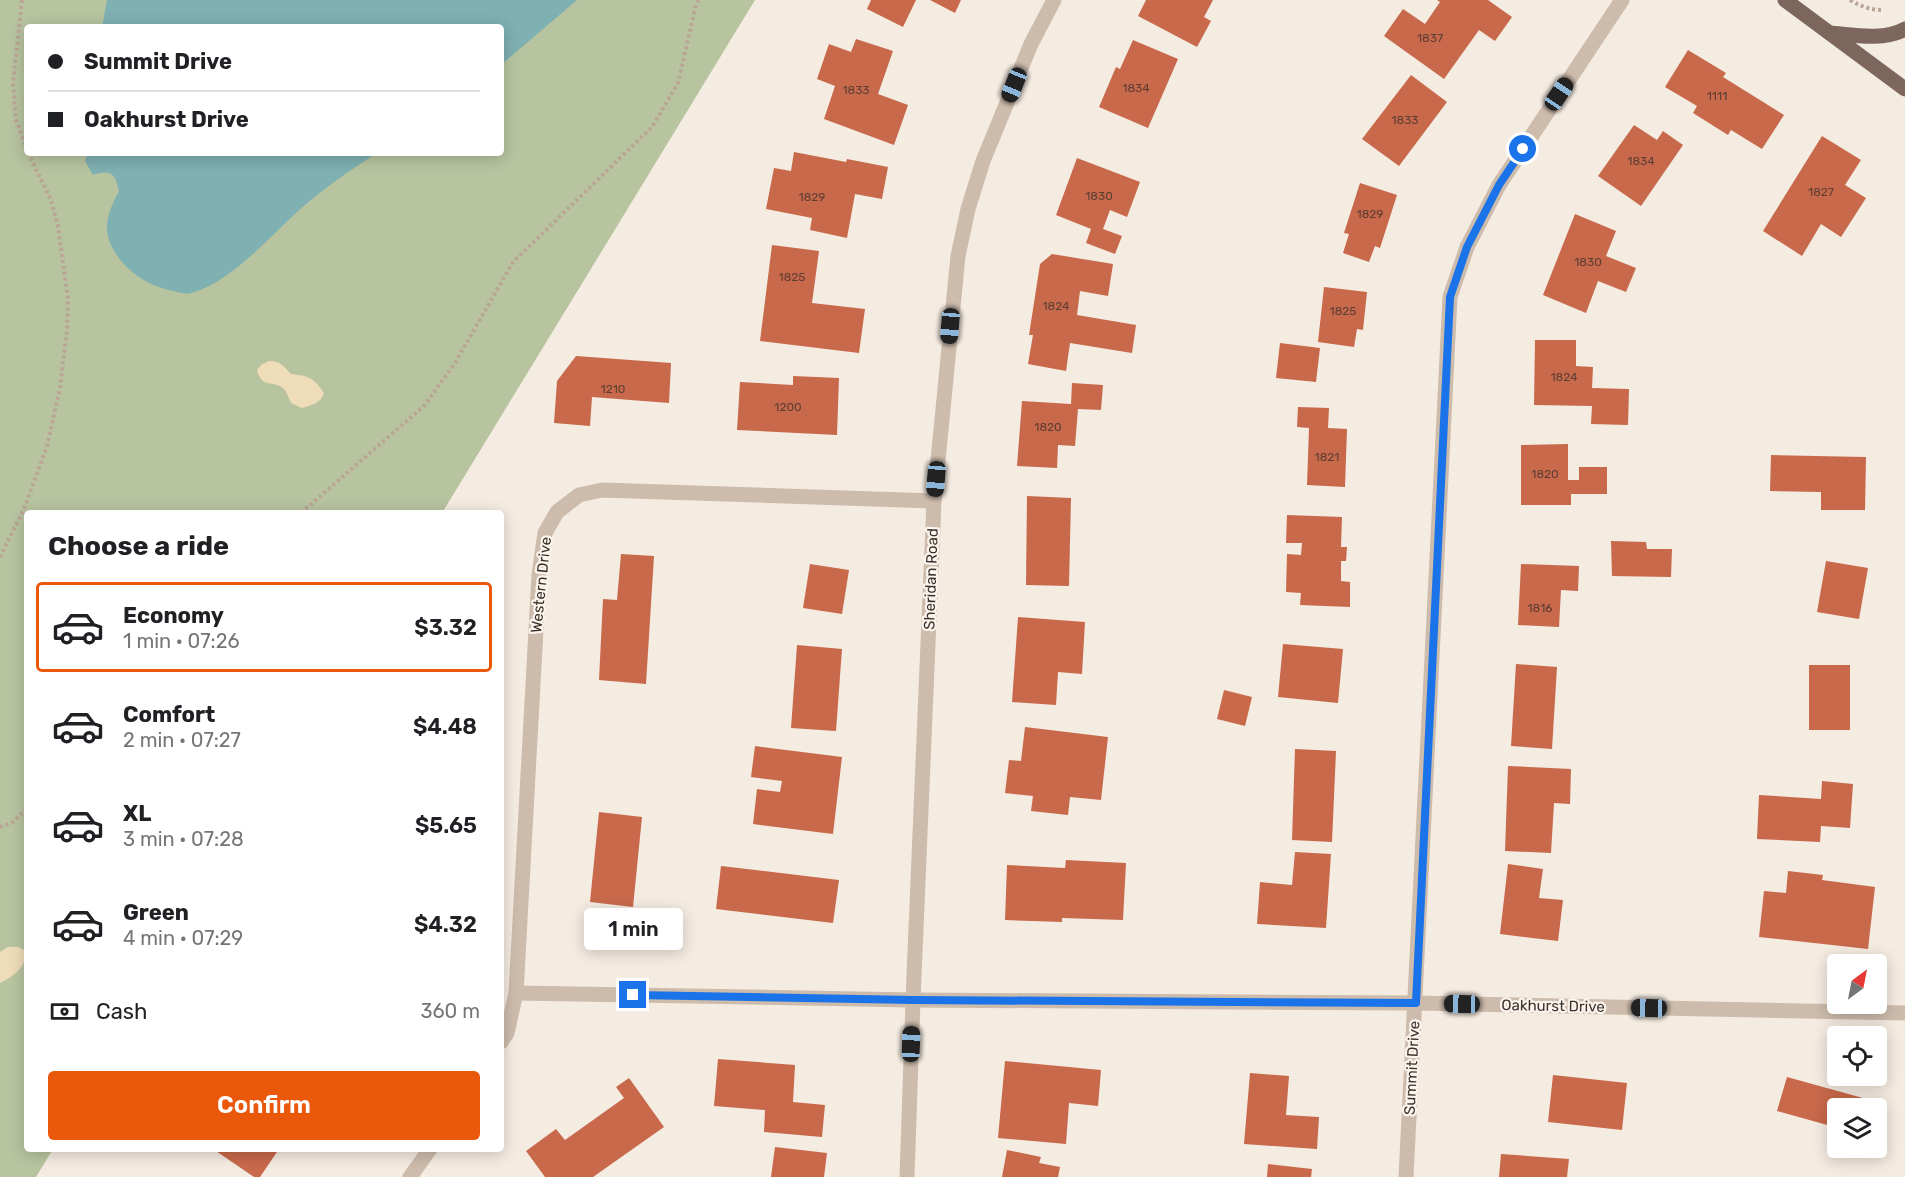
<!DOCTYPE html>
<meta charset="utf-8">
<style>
:root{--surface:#fff;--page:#f6f6f6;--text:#202124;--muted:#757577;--line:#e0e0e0;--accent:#ea580c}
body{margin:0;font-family:Rubik,sans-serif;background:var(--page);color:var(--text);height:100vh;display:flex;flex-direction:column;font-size:22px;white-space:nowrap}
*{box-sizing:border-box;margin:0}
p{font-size:20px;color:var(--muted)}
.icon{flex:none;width:33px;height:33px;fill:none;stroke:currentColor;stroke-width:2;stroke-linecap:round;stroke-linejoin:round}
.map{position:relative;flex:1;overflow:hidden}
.side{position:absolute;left:24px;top:510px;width:480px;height:642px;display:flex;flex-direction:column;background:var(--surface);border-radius:6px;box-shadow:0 3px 15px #0003}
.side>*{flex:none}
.banner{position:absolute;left:24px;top:24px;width:480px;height:132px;border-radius:6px;box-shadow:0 3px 15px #0003;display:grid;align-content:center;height:132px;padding:0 24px;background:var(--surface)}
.needle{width:39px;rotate:32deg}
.tools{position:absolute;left:1827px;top:954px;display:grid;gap:12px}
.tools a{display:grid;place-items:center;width:60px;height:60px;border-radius:6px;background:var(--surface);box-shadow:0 3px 15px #0003;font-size:30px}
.end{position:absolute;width:27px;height:27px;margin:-14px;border:8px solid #1a73e8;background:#fff;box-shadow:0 0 0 3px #fff}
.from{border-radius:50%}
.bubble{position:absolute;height:42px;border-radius:6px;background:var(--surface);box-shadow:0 3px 15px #0003;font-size:20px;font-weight:600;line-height:42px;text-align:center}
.car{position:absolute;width:18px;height:36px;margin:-18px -9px;border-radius:8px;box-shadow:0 0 4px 2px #0007;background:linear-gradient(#222 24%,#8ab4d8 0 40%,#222 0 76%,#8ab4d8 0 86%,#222 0)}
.banner b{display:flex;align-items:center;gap:21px;height:57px;font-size:22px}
.banner b+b{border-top:2px solid var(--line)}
.banner i{width:15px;height:15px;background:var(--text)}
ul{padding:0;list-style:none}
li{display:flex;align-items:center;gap:18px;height:90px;margin:0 12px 9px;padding:0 12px;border:3px solid transparent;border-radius:6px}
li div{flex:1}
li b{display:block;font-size:22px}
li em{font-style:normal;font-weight:600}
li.on{border-color:var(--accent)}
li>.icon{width:54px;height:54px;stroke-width:1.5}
h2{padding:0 24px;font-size:27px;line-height:72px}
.pay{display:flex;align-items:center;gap:15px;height:66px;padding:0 24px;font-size:22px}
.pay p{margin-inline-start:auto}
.button{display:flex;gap:12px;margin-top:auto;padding:12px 24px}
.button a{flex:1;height:69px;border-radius:6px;background:var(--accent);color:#fff;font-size:24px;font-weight:600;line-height:69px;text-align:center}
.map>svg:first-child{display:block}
</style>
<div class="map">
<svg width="1905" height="1177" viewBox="0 0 1905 1177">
<rect width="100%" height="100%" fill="#f4ebe1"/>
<!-- green -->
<path fill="#b8c4a0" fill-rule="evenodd" d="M0,0h755l-313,513h-415v636h26l-17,28h-36zM27,27h474v126h-474z"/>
<!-- sand -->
<g fill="#efdcb8">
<path d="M269,361c12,0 14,5 22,13 18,2 22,3 33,19 -3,10 -12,12 -22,15l-11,-5c-2,-4 -4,-11 -7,-14 -10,-10 -22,1 -27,-19l4,-5z"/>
<path d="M8,947h10l6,3c6,15 -12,27 -24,33v-31z"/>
</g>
<!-- water -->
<g fill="#7fb0b2">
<path d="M107,0h470l-76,65v-38h-399z"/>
<path d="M88,153h289c-28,18 -56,37 -81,60 -28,26 -68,71 -105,80 -5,2 -13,-1 -18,-2 -25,-5 -45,-18 -59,-40 -13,-22 -6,-39 5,-60 -4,-17 -7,-22 -26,-16l-8,-14z"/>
</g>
<!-- building -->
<g fill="#c8694b">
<path d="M871,0h45l-13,27 -36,-18z"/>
<path d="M930,0h31l-6,13z"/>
<path d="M1146,0h67l-9,17 7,4 -14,26 -59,-31z"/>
<path d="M1437,0h51l24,17 -17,24 -16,-11 -35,49 -60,-43 19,-27 22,15 15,-22z"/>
<path d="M856,39l37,12 -15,43 30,11 -14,40 -70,-26 11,-33 -18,-7 12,-35 22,8z"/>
<path d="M1133,40l45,19 -30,69 -49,-21 17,-40 4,2z"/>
<path d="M1688,50l38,23 -3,4 61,38 -22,34 -31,-19 -3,5 -35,-22 4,-7 -32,-19z"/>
<path d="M1411,75l36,27 -48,64 -37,-27z"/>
<path d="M1634,125l23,15 6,-9 20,14 -42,61 -43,-30z"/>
<path d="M1822,136l39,24 -16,25 21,13 -25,39 -20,-13 -19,32 -39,-25z"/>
<path d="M794,152l52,10 1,-3 41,8 -6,32 -27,-5 -8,44 -37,-8 2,-12 -46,-9 8,-41 17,3z"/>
<path d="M1077,158l63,24 -13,35 -17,-7 -7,19 19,7 -7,18 -29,-11 5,-14 -35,-14z"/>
<path d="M1360,183l37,12 -17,53 -5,-2 -6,16 -26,-9 6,-19 -5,-1z"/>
<path d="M1575,214l41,17 -10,25 30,12 -10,24 -28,-11 -12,32 -43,-18z"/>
<path d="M772,245l47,6 -7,52 53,6 -6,44 -99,-12z"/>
<path d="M1052,254l61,10 -5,32 -28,-5 -3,24 59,10 -4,28 -62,-10 -4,28 -38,-7 5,-29h-4l11,-71z"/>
<path d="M1324,287l43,5 -4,38 -6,-1 -3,18 -36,-5z"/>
<path d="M1535,340h41v26l17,1 -1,21 37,1 -1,36 -37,-1 1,-18 -58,-1z"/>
<path d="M1280,343l40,5 -4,34 -40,-4z"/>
<path d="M576,356l95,7 -2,40 -77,-6 -2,29 -36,-3 3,-42z"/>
<path d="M793,376l46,2 -2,57 -100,-5 3,-48 53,3z"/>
<path d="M1072,383l31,2 -2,25 -23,-1 -3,37 -17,-1 -1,23 -40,-2 5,-65 49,3z"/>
<path d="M1298,407l31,1 -1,20 19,1 -2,58 -38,-2 2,-57 -12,-1z"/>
<path d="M1568,444v36h11v-13h28v27h-36v11h-50v-60z"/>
<path d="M1771,455l95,2 -1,53h-44v-18l-51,-1z"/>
<path d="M1027,496l44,2 -2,88 -43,-1z"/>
<path d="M1287,515l55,2 -1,30h6l-1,14h-5v20l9,1v25l-50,-2 1,-12 -15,-1 1,-38 14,1 1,-12h-16z"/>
<path d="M1611,541l35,1 1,7h25l-1,28 -59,-1z"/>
<path d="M621,554l33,2 -8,128 -47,-4 4,-81 14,1z"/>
<path d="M1826,561l42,7 -9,51 -42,-7z"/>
<path d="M810,564l39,6 -7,44 -39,-6z"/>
<path d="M1521,564l58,2 -1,25 -17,-1 -2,37 -41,-2z"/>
<path d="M1018,617l67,5 -3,52 -24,-2 -2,33 -44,-3z"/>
<path d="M1283,644l60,5 -5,54 -60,-6z"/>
<path d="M797,645l45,4 -6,82 -45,-3z"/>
<path d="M1516,664l41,3 -5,82 -41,-3z"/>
<rect x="1809" y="665" width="41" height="65"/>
<path d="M1224,690l28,7 -7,29 -28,-7z"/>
<path d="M1025,727l83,10 -7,63 -31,-3 -2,18 -37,-4 2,-15 -28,-3 4,-33 12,1z"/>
<path d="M755,746l87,11 -9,77 -80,-10 4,-35 23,3 2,-11 -31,-4z"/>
<path d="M1295,749l41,2 -4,91 -40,-2z"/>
<path d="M1508,766l63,3 -1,35 -16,-1 -3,50 -46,-2z"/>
<path d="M1822,781l31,3 -3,44 -29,-2 -1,16 -63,-3 2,-44 62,4z"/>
<path d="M599,812l43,5 -9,90 -43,-5z"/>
<path d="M1295,852l36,2 -5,74 -69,-4 3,-42 32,3z"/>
<path d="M1066,860l60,3 -3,57 -61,-2v4l-57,-2 2,-55 58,3z"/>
<path d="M1508,864l35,5 -4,29 24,2 -5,41 -58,-7z"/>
<path d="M721,866l118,14 -6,43 -117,-14z"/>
<path d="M1788,871l35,4 -1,5 53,7 -7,62 -109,-12 5,-46 22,2z"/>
<path d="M718,1059l77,6 -2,37 32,3 -3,32 -58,-5 1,-22 -51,-4z"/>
<path d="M1005,1061l96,9 -3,36 -29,-3 -3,41 -68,-6z"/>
<path d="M1250,1073l39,3 -3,39 33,2 -2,32 -73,-5z"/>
<path d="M1553,1075l74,8 -5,47 -74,-8z"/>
<path d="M1787,1077l76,21 -3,10h-22v20l-61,-17z"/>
<path d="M629,1078l35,49 -71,50h-48l-19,-26 30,-22 9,11 59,-42 -8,-11z"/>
<path d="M775,1147l52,6 -3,24h-53z"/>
<path d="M213,1149h66l-19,28h-6z"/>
<path d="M1007,1150l34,7 -2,6 21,4 -2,10h-56z"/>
<path d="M1501,1154l68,5 -2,18h-68z"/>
<path d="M1268,1164l44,5 -1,8h-44z"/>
</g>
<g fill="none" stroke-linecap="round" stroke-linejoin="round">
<!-- path -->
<g stroke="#b9a596" stroke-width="4" stroke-dasharray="3 3" stroke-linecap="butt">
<path d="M22,0l-9,83 3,37 11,30"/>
<path d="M1850,0c12,7 21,10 34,10"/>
<path d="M301,513l123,-107 31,-43 58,-101 139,-135 26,-44 18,-78 3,-5"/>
<path d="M0,557l24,-48 23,-63 13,-58 7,-59 1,-30 -10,-73 -7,-26 -23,-47"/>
<path d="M0,827l13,-5 14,-14"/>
</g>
<!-- minor -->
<g stroke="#cdbbac" stroke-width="15">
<path d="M516,993l397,7 503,3 489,10"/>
<path d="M501,1042l6,-9 9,-40 23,-418 6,-42 12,-21 22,-17 23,-5 332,11"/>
<path d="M410,1177l20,-28"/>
<path d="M907,1177l6,-177 21,-499 24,-245 10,-47 15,-48 48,-117 23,-44"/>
<path d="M1406,1177l44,-880 17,-50 32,-62 123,-185"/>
</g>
<!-- major -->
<g stroke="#7d675c" stroke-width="15">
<path d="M1785,0l120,89"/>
<path d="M1830,33c24,2 53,8 75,-4"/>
</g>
</g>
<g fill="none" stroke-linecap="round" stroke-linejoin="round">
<!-- route -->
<path stroke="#1a73e8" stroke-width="8" d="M633,995l280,5 503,3 34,-706 17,-50 32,-62 24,-36"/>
</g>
<g text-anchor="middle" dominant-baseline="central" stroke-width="4.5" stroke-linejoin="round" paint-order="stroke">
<!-- number labels -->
<g font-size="12" fill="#5e3e33">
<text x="1430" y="38">1837</text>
<text x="1136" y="88">1834</text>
<text x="856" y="90">1833</text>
<text x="1717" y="96">1111</text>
<text x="1405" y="120">1833</text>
<text x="1641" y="161">1834</text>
<text x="1821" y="192">1827</text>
<text x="1099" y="196">1830</text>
<text x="812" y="197">1829</text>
<text x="1370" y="214">1829</text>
<text x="1588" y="262">1830</text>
<text x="792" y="277">1825</text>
<text x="1056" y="306">1824</text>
<text x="1343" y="311">1825</text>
<text x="1564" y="377">1824</text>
<text x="613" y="389">1210</text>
<text x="788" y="407">1200</text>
<text x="1048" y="427">1820</text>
<text x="1327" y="457">1821</text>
<text x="1545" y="474">1820</text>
<text x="1540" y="608">1816</text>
</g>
<!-- street labels -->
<g font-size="15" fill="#3b302b" stroke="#fbf5ee">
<text transform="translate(931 579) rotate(-88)">Sheridan Road</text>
<text transform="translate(541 585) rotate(-84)">Western Drive</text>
<text transform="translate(1553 1006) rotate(1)">Oakhurst Drive</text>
<text transform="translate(1412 1068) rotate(-87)">Summit Drive</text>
</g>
</g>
</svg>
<div class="tools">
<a><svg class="needle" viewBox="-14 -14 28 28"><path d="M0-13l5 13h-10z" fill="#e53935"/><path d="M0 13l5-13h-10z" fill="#757577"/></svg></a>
<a><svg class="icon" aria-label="locate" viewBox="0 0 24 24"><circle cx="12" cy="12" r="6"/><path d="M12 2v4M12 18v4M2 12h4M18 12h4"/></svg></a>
<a><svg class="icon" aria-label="layers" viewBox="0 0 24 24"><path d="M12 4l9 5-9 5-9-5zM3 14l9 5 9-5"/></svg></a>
</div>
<i class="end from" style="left:1523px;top:149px"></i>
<i class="end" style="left:633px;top:995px"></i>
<div class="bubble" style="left:584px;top:908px;width:99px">1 min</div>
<i class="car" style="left:1014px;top:85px;rotate:202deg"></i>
<i class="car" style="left:1559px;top:94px;rotate:34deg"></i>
<i class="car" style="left:950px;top:326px;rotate:185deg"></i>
<i class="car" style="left:936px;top:479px;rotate:185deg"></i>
<i class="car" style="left:1462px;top:1004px;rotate:271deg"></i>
<i class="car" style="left:1649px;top:1008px;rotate:271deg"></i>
<i class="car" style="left:911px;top:1044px;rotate:2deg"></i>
<div class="banner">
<b><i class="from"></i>Summit Drive</b>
<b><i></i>Oakhurst Drive</b>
</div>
<section class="side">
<h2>Choose a ride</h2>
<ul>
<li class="on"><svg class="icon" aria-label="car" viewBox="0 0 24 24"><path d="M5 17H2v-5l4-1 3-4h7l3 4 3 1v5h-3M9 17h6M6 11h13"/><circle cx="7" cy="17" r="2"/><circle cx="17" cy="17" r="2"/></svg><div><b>Economy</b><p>1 min · 07:26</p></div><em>$3.32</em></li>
<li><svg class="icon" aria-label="car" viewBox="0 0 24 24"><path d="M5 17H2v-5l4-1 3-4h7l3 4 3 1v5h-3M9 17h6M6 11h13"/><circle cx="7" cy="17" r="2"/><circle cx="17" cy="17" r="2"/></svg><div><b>Comfort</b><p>2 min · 07:27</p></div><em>$4.48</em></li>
<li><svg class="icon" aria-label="car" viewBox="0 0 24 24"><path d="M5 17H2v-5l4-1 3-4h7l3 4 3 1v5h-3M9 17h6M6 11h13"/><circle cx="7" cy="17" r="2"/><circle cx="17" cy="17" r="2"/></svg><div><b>XL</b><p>3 min · 07:28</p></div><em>$5.65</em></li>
<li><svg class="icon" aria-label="car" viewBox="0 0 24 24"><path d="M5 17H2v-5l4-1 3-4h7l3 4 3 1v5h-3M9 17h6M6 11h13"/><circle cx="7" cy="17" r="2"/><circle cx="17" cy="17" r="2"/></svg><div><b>Green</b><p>4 min · 07:29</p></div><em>$4.32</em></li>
</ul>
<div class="pay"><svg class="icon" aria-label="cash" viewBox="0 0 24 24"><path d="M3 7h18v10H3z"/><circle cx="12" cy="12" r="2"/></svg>Cash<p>360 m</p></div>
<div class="button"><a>Confirm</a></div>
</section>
</div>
